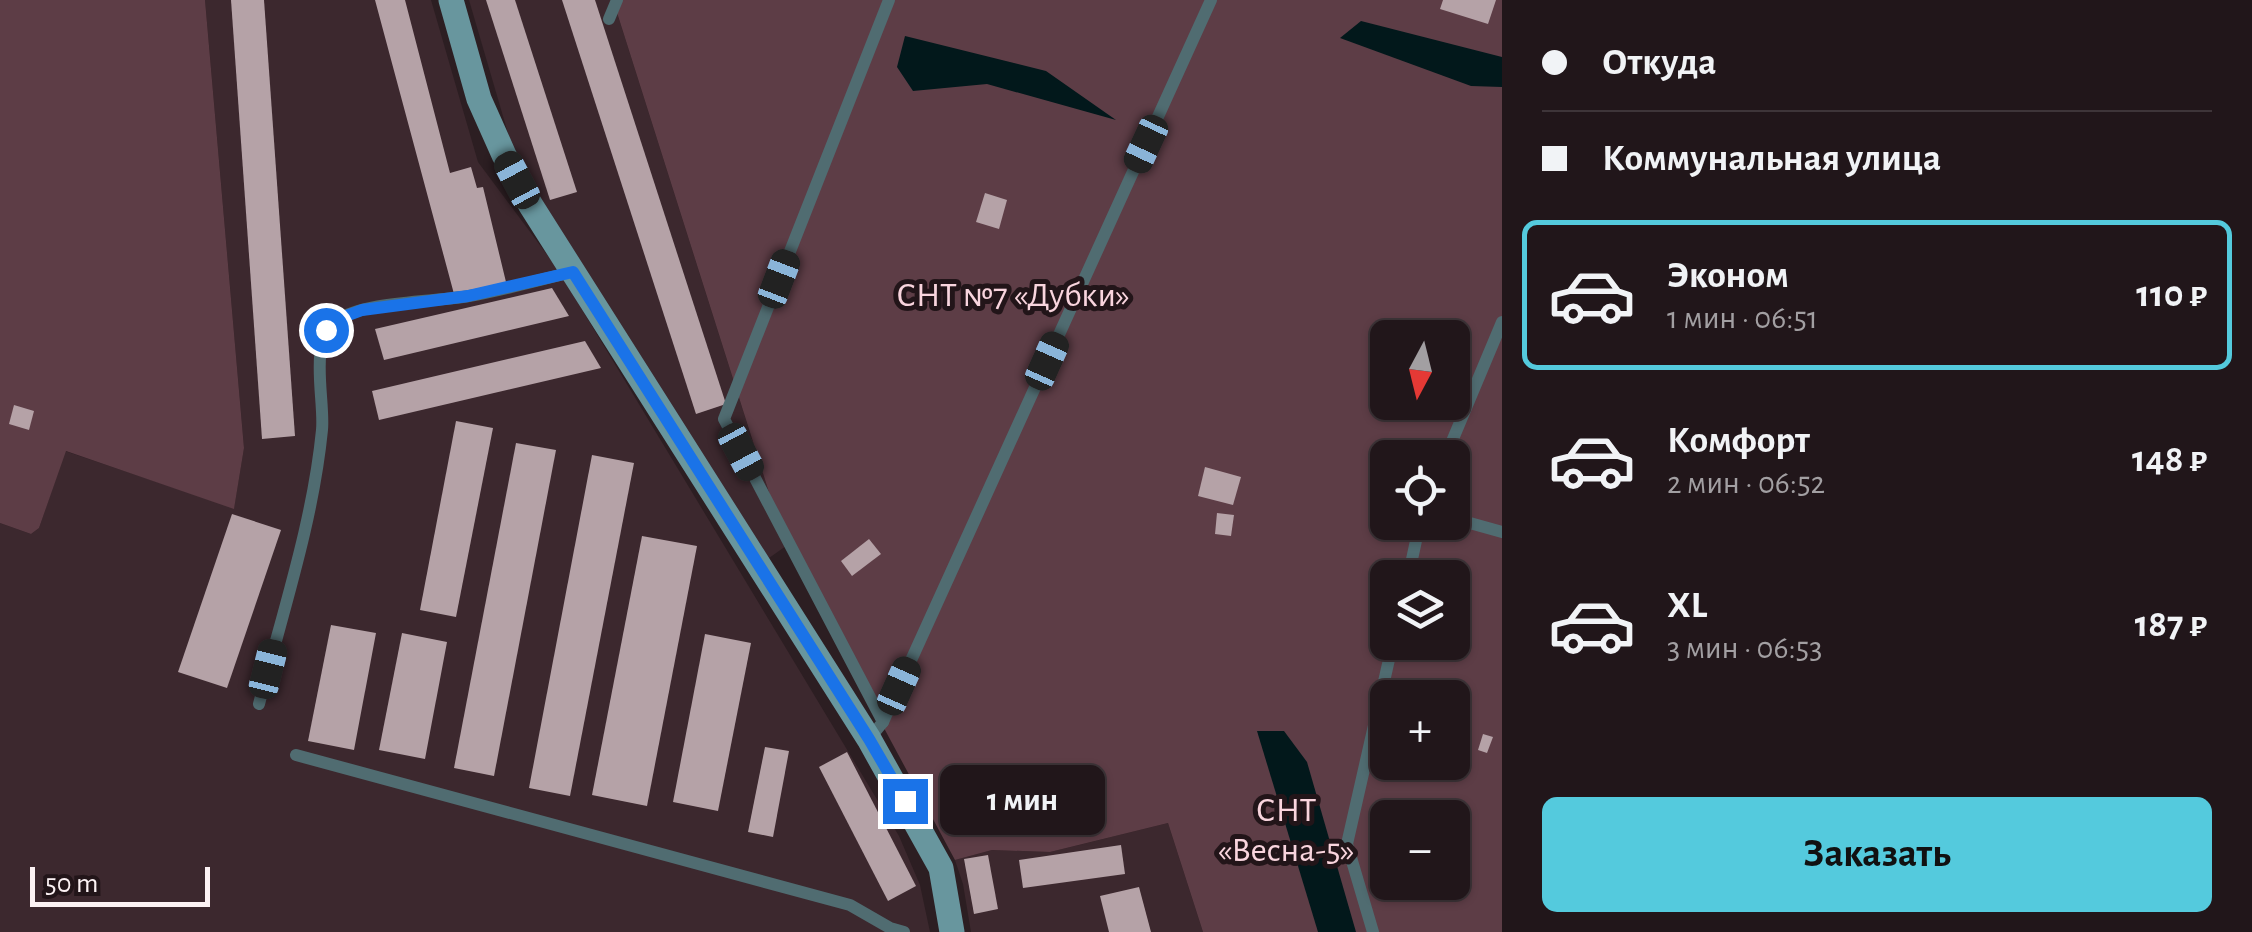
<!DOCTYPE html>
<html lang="ru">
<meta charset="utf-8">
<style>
:root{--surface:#21161a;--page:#2d2327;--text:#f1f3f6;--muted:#a29fa2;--line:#3e3539;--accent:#54cadd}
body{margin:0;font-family:"Alegreya Sans",sans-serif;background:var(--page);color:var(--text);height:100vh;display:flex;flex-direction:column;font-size:38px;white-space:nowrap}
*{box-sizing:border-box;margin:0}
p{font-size:32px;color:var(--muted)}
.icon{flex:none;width:55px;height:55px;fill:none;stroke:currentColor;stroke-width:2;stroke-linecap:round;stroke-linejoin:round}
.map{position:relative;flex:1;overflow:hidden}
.sheet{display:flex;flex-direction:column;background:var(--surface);width:750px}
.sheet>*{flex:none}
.guide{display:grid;align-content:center;height:220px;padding:0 40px;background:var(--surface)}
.needle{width:65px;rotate:187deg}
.buttons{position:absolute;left:1370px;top:320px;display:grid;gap:20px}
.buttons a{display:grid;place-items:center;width:100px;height:100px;border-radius:15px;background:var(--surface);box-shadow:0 2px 8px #0004,0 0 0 2px var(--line);font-size:50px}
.scale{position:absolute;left:30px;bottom:25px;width:180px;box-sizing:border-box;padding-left:10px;border:5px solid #fcf2f4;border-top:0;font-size:28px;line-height:35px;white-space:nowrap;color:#fcf2f4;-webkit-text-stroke:8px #221519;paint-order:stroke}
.end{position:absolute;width:45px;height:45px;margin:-22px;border:12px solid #1a73e8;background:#fff;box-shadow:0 0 0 5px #fff}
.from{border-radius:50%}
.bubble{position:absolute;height:70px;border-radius:15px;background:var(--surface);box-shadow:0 2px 8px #0004,0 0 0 2px var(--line);font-size:32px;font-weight:700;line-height:70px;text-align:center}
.car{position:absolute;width:30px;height:60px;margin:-30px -15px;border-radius:12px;box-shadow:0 0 8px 2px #0007;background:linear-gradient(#222 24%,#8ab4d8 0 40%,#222 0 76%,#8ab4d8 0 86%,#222 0)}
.guide b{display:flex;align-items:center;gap:35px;height:95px;font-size:38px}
.guide b+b{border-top:2px solid var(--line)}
.guide i{width:25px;height:25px;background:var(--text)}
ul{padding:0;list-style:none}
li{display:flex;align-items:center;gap:30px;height:150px;margin:0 20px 15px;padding:0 20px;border:5px solid transparent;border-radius:15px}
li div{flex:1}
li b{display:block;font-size:38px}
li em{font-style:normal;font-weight:700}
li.on{border-color:var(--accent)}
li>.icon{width:90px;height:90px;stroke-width:1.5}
.cta{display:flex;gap:20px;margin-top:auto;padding:20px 40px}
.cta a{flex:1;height:115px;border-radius:15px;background:var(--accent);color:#111;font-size:40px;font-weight:700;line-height:115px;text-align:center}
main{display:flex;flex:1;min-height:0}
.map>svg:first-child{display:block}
</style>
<main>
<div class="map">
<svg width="1502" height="932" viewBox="0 0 1502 932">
<rect width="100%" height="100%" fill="#2c1e22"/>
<!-- built -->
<g fill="#3c282e">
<path d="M205,0h226l47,162 79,106 342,568 21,49 10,47h-930v-409l31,11 8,-6 26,-77 169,57 10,-60z"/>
<path d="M469,0h144l173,546 -24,17 -245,-399z"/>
<path d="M1168,823l35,109h-232l-8,-48 -8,-24 37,-10 58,2z"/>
</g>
<!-- green -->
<g fill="#5d3d46" fill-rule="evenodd">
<path d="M0,0h205l39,448 -10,61 -168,-58 -27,77 -8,6 -31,-11z"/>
<path d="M613,0h889v932h-299l-35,-109 -118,29 -58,-2 -37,10 -169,-314zM1388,338h64v64h-64zM1388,458h64v64h-64zM1388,578h64v64h-64zM1388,698h64v64h-64zM1388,818h64v64h-64z"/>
</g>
<!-- water -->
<g fill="#02181b">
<path d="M1361,21l141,36v30l-31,-1 -131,-48z"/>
<path d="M905,36l141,35 70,49 -129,-36 -74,7 -16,-24z"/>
<path d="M1257,731h27l23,31 49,170h-38z"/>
</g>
<!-- building -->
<g fill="#b5a2a7">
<path d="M231,0h33l31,436 -33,3z"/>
<path d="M375,0h30l45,173 21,-6 6,21 6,-1 23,95 -52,12z"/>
<path d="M486,0h29l62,192 -27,8z"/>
<path d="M562,0h33l131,404 -30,10z"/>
<path d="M1443,0h53l-8,24 -48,-15z"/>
<path d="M985,193l22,7 -8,29 -23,-7z"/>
<path d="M552,288l17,28 -185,44 -9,-31z"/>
<path d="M585,341l16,27 -222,52 -7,-29z"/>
<path d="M14,405l20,6 -5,19 -20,-6z"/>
<path d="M456,421l37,7 -37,189 -36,-7z"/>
<path d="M516,443l40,7 -62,326 -40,-8z"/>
<path d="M592,455l42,8 -64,333 -41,-8z"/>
<path d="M1205,467l36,10 -8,28 -35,-9z"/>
<path d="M1217,513l17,2 -3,21 -16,-2z"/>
<path d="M232,514l49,16 -54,158 -49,-16z"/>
<path d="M642,536l55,10 -50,260 -55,-11z"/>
<path d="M869,539l12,15 -29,22 -11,-15z"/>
<path d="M331,625l45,8 -22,117 -46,-9z"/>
<path d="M402,633l45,9 -22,117 -46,-9z"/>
<path d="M705,634l46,9 -33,168 -45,-9z"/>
<path d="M1483,734l10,3 -6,16 -9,-3z"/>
<path d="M765,747l24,4 -16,86 -25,-5z"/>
<path d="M847,752l69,134 -28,15 -69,-134z"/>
<path d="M1452,755l12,2 -8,23 -17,-4 4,-14h9z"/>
<path d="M1121,845l4,29 -102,14 -4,-28z"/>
<path d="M988,855l10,54 -24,5 -10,-55z"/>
<path d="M1139,887l12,45h-42l-9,-36z"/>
</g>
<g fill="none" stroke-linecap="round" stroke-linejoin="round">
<!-- lane -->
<g stroke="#506c71" stroke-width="12">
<path d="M609,19l8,-19"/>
<path d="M1445,458l57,-136"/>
<path d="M1452,518l50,14"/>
<path d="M1408,578l12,-56"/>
<path d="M259,704c23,-90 54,-182 63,-274 3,-30 -14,-89 14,-109 27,-20 98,-19 133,-25 35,-6 69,-16 104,-24"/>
<path d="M883,722l-159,-303 165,-419"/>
<path d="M869,739l14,-17 328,-722"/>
<path d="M296,755l554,150 40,23 14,4"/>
<path d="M1373,932l-26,-88 46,-202"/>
</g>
<!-- secondary -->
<path stroke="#68969e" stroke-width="25" d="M451,0l28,99 25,56 26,49 339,535 72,129 11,64"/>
</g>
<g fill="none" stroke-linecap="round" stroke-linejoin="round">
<!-- route -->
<path stroke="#1a73e8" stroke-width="12" d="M326,330l12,-11 24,-9 106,-14 105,-24 296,467 36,62"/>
</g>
<g text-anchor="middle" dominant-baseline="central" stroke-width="10" stroke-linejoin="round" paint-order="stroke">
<!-- park labels -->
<g font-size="35" fill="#f9d5de" stroke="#221519">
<text x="1013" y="295">СНТ №7 «Дубки»</text>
<text x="1286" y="810">СНТ<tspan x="1286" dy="40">«Весна-5»</tspan></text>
</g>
</g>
</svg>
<div class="buttons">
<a><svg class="needle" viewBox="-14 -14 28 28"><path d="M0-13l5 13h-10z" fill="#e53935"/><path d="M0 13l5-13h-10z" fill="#a29fa2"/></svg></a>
<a><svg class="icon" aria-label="locate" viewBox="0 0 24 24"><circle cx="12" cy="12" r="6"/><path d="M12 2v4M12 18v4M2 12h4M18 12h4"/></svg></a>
<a><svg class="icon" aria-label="layers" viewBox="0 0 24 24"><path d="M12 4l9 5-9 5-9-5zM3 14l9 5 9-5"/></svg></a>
<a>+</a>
<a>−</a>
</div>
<div class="scale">50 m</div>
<i class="end from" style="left:326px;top:330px"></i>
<i class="end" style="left:905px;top:801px"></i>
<div class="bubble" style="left:940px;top:765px;width:165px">1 мин</div>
<i class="car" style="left:1146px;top:144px;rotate:205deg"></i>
<i class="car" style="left:517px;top:180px;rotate:332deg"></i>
<i class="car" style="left:779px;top:279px;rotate:21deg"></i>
<i class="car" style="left:1047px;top:361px;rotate:24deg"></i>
<i class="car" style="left:741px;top:452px;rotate:152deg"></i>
<i class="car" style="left:268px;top:669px;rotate:14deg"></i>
<i class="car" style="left:899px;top:686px;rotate:24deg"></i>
</div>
<section class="sheet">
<div class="guide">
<b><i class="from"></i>Откуда</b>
<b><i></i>Коммунальная улица</b>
</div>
<ul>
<li class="on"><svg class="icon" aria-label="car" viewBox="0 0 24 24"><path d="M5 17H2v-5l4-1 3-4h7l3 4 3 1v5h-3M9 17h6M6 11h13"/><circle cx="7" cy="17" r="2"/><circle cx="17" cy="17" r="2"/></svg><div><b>Эконом</b><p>1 мин · 06:51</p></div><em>110 ₽</em></li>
<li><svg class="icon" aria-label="car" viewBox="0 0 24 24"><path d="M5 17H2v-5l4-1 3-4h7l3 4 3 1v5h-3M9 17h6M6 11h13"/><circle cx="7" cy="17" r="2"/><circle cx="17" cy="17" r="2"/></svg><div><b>Комфорт</b><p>2 мин · 06:52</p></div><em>148 ₽</em></li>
<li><svg class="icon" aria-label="car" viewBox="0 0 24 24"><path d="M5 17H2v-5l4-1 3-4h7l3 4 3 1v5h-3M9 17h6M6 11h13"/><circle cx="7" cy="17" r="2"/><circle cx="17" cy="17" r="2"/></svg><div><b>XL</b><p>3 мин · 06:53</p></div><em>187 ₽</em></li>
</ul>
<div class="cta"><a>Заказать</a></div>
</section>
</main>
